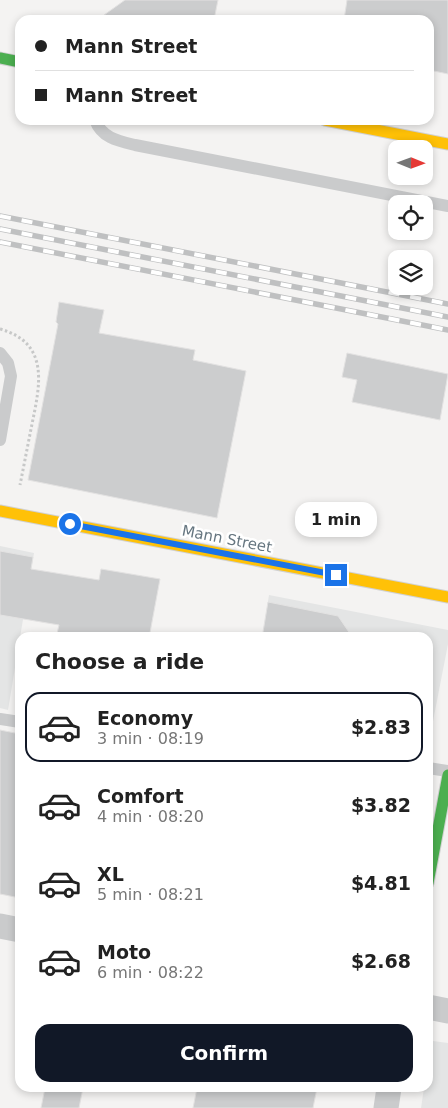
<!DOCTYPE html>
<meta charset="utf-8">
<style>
:root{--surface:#fff;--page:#f2f2f2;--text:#222;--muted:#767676;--line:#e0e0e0;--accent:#111827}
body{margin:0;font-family:"DejaVu Sans",sans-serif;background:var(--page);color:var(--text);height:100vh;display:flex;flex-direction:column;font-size:19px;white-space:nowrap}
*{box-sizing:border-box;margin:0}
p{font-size:16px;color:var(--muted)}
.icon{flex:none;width:28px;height:28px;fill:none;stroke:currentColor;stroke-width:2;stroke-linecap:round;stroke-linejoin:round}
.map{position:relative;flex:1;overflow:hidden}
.details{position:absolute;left:15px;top:632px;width:418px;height:460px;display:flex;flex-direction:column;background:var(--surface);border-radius:15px;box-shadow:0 2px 8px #0003}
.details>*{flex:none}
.banner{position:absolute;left:15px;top:15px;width:419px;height:110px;border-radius:15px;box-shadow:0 2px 8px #0003;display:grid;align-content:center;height:110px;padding:0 20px;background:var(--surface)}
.needle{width:32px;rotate:91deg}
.tools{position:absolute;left:388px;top:140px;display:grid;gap:10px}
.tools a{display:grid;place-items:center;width:45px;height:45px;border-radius:10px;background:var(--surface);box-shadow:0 2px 8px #0003;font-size:25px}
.end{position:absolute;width:22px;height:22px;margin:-11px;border:6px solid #1a73e8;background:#fff;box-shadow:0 0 0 2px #fff}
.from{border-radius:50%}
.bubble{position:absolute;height:35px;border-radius:15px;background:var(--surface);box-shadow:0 2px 8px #0003;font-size:16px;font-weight:600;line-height:35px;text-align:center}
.banner b{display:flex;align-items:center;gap:18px;height:48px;font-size:19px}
.banner b+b{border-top:1px solid var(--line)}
.banner i{width:12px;height:12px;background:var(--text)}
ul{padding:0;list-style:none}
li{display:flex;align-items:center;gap:15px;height:70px;margin:0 10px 8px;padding:0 10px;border:2px solid transparent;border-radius:15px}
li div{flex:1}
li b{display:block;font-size:19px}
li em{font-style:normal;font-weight:600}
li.active{border-color:var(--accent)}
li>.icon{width:45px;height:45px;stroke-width:1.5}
h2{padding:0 20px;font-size:22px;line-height:60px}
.action{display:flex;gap:10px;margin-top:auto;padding:10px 20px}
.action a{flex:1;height:58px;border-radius:15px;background:var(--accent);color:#fff;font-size:20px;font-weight:600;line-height:58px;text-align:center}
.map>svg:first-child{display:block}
</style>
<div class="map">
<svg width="448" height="1108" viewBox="0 0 448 1108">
<rect width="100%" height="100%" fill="#f4f3f2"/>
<!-- built -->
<g fill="#e4e5e5">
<path d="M0,546l34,7 -26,157 -8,-2z"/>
<path d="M269,595l179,35v14l-20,103v-109h-166z"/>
<path d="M433,1041l15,2v65h-27l3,-20h4v-17z"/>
</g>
<!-- building -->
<g fill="#cccdce" stroke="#e3e2e2">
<path d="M125,0h93l-4,20h-85l-25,-5z"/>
<path d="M347,0h101v74l-19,-4v-50h-85z"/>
<path d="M59,302l45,8 -5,23 96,17 -2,10 53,11 -29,147 -189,-38 30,-156 -2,-2z"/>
<path d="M347,353l101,21 -8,46 -88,-18 5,-22 -15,-3z"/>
<path d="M0,551l33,6 -2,12 68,11 2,-11 59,10 -11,59h-93l3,-13 -59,-10z"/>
<path d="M268,602l70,14 15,22h-91z"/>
<path d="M0,730l20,4v164l-20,-4z"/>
<path d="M45,1088h38l-4,20h-38z"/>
<path d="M197,1088h120l-4,20h-120z"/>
</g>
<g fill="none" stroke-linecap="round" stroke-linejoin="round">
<defs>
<g id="fast">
<path d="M0,58l20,4"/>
<path d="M428,883l20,-108"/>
</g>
<g id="slow">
<path d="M325,120l123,24"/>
<path d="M0,511l448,86"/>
</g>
</defs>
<!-- fast casing -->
<use href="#fast" stroke="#d1d1d1" stroke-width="13"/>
<!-- slow casing -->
<use href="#slow" stroke="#d1d1d1" stroke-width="13"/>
<!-- path -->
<path stroke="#c7c8c8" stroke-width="3" stroke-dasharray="2.5 2.5" stroke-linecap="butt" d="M0,329c50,14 40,56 32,95 -4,20 -8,41 -12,61"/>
<!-- lane -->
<g stroke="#cacbcc" stroke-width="12">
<path d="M95,120c7,18 23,21 40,25l313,61"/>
<path d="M0,353l8,10 3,13 -11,64"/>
<path d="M0,719l20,3"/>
<path d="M428,768l20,3"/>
</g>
<!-- street -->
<g stroke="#cacbcc" stroke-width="25">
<path d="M0,926l20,4"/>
<path d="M428,1007l20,4"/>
<path d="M386,1108l3,-20"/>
</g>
<!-- fast -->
<use href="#fast" stroke="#4caf50" stroke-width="11"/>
<!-- slow -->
<use href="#slow" stroke="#ffc107" stroke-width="11"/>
<defs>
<g id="rail">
<path d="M0,216l448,88"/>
<path d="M0,229l448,88"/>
<path d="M0,242l448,88"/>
</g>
</defs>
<!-- rail casing -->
<use href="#rail" stroke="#bfc0c1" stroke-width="5.5"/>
<!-- rail -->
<use href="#rail" stroke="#fff" stroke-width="4" stroke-dasharray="11" stroke-linecap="butt"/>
</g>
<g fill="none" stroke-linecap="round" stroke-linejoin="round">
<!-- route -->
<path stroke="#1a73e8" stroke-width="6" d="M70,524l266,51"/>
</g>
<g text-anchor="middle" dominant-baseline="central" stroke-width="5" stroke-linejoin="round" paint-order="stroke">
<!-- street labels -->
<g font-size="15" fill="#667680" stroke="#fff">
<text transform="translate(227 539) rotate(11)">Mann Street</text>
</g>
</g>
</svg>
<div class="tools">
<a><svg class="needle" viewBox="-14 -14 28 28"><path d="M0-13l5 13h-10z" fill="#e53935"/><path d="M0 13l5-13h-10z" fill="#767676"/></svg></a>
<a><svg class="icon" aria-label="locate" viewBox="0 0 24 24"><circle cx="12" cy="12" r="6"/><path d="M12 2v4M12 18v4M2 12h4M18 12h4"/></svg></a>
<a><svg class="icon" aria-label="layers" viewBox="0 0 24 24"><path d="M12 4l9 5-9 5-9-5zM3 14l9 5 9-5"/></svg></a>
</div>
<i class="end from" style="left:70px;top:524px"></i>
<i class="end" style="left:336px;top:575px"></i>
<div class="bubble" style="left:295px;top:502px;width:82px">1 min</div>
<div class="banner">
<b><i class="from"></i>Mann Street</b>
<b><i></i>Mann Street</b>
</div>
<section class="details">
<h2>Choose a ride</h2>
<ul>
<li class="active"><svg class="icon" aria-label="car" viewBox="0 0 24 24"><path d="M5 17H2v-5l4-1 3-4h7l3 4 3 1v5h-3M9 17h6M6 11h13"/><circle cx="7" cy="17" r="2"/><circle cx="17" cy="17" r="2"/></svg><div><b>Economy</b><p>3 min · 08:19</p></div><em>$2.83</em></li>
<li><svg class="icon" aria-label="car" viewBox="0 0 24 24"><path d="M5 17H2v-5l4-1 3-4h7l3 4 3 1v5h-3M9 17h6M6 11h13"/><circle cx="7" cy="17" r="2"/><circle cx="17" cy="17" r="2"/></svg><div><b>Comfort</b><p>4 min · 08:20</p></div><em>$3.82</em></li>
<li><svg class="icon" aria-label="car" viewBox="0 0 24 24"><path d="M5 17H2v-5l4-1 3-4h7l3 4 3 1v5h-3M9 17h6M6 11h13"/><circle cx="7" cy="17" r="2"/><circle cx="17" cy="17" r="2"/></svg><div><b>XL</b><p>5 min · 08:21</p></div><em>$4.81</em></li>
<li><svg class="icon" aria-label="car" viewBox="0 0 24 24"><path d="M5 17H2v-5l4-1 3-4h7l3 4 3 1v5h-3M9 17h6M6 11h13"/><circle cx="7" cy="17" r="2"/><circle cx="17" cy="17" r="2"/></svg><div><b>Moto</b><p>6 min · 08:22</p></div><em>$2.68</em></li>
</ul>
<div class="action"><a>Confirm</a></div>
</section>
</div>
